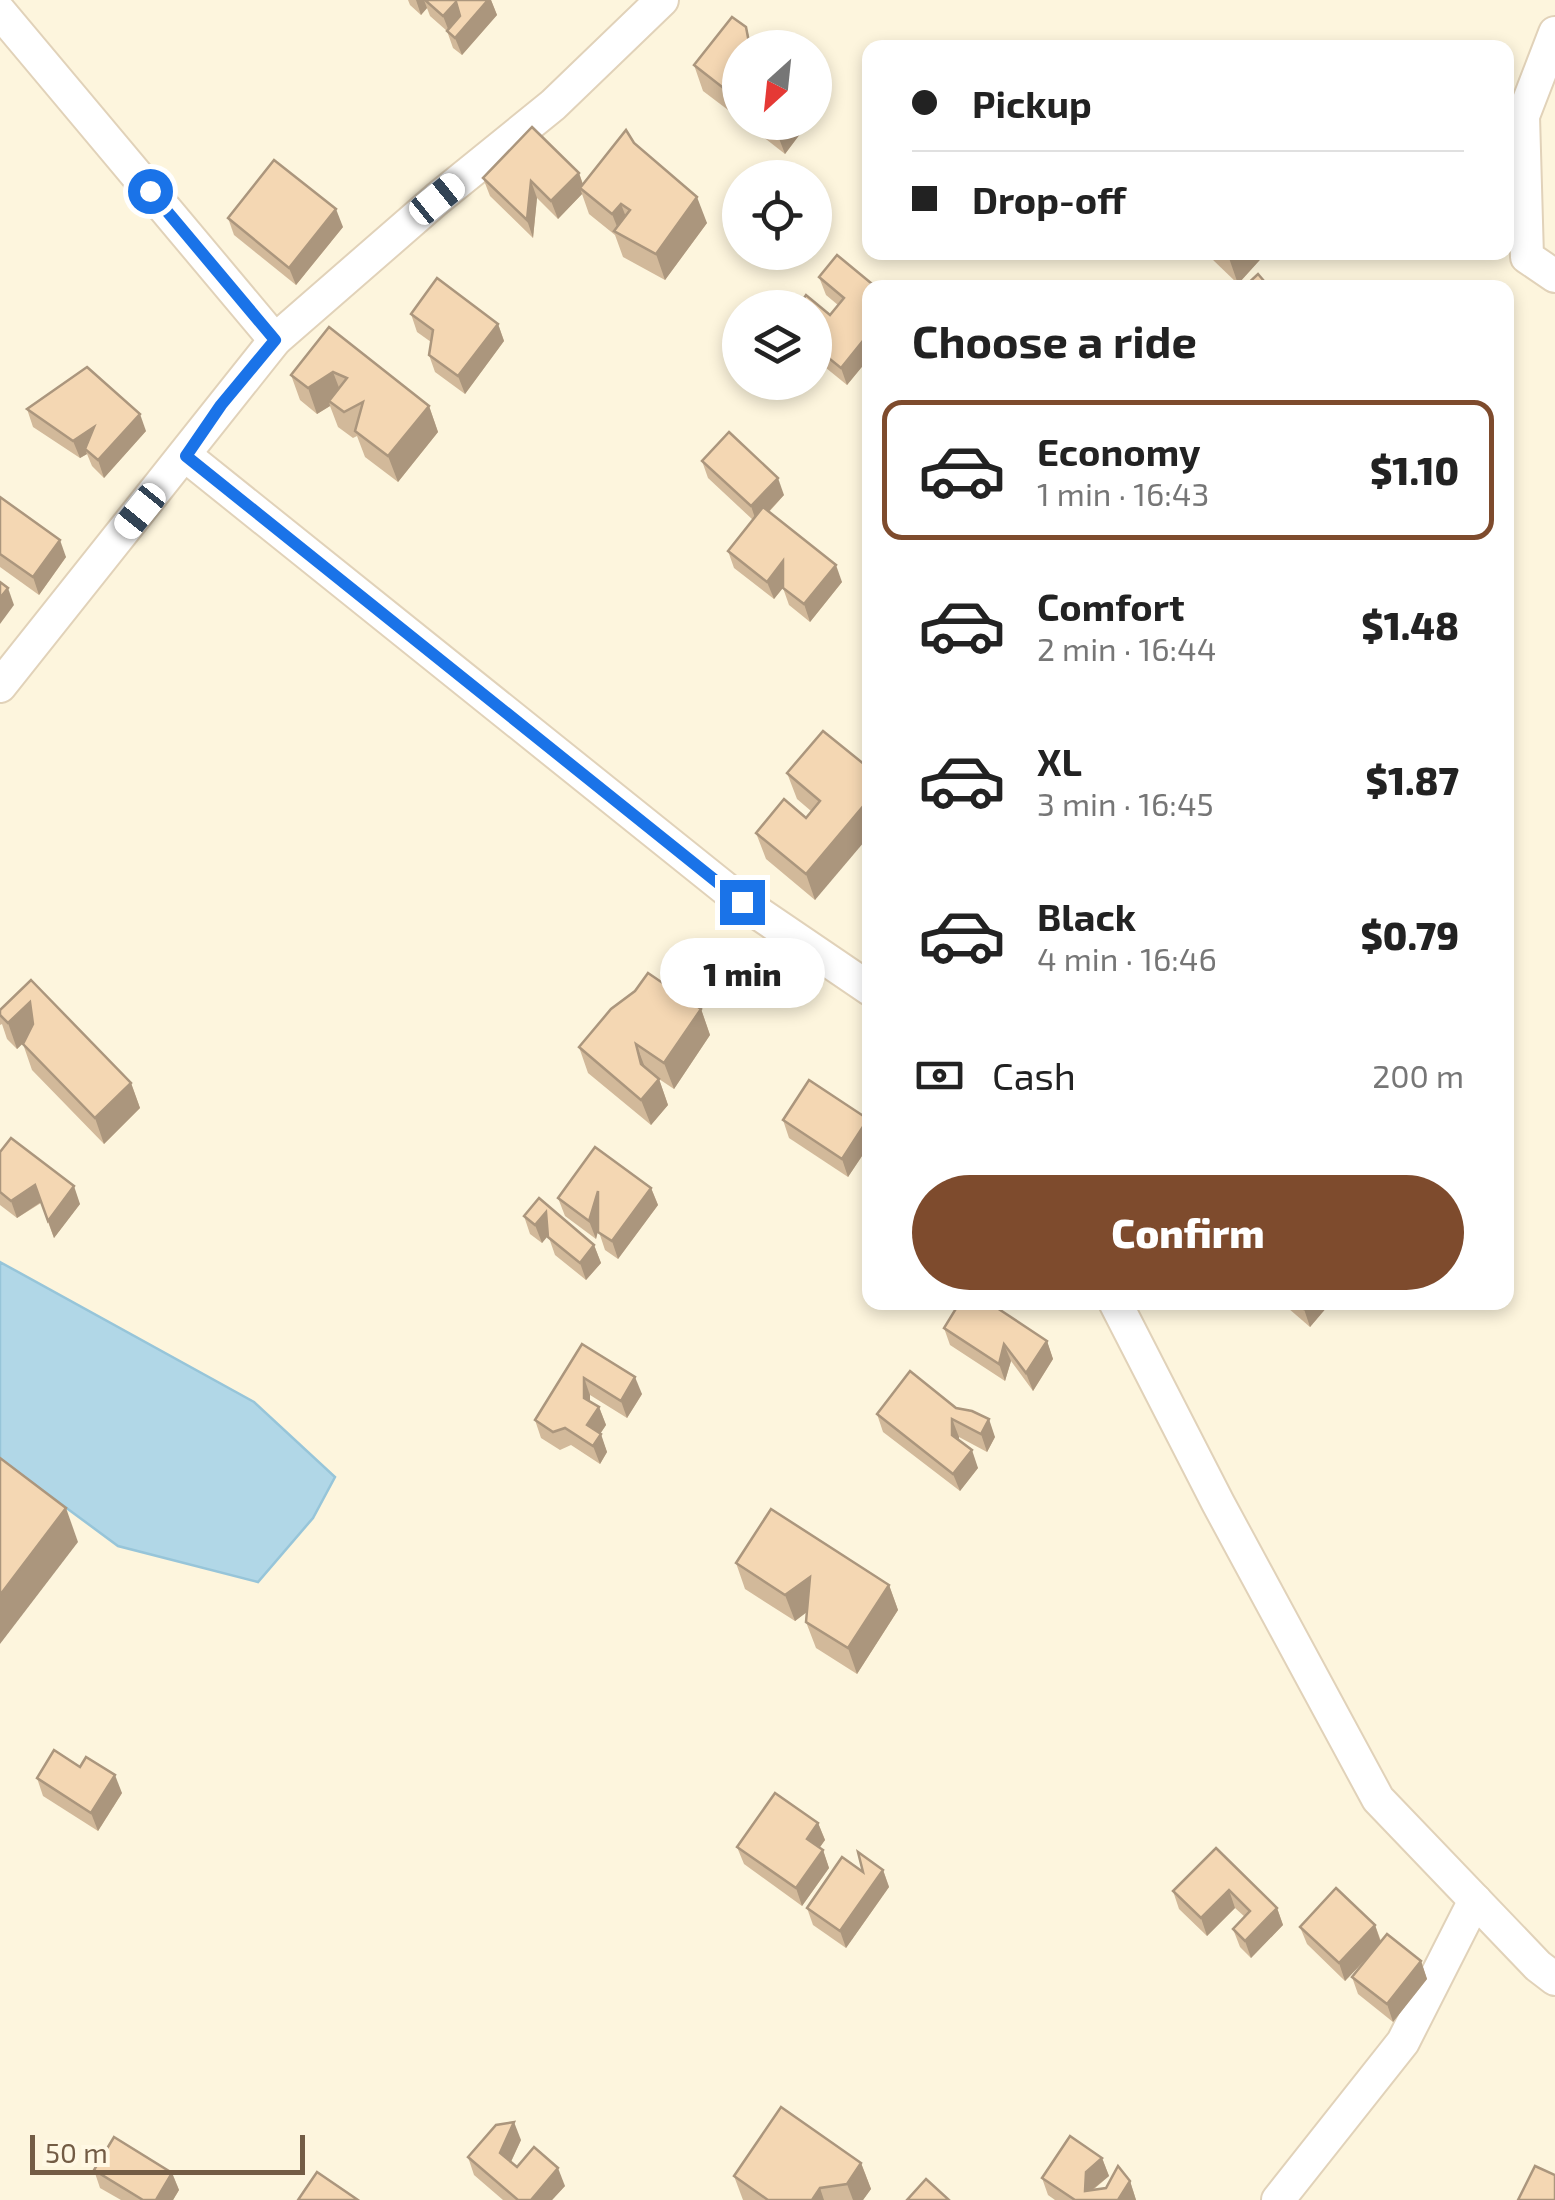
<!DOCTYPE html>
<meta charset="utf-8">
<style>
:root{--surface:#fff;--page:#f2f2f2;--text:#222;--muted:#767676;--line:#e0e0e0;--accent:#7e4b2d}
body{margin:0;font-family:"Exo 2",sans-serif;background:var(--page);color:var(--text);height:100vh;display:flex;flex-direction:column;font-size:38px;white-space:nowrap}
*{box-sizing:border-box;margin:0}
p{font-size:32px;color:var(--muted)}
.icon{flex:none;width:55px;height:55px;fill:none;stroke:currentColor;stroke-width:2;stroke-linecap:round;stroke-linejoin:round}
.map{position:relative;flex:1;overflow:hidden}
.panel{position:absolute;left:862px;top:280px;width:652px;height:1030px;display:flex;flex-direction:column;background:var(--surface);border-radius:20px;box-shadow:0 5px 15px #0003}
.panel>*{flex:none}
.top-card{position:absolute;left:862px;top:40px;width:652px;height:220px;border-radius:20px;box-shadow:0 5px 15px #0003;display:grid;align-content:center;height:220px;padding:0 50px;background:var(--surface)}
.needle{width:65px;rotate:207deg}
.fabs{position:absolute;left:722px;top:30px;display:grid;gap:20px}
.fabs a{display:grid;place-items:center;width:110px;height:110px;border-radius:50%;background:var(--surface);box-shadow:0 5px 15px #0003;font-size:50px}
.scale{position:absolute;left:30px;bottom:25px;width:275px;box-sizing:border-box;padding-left:10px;border:5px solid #735c45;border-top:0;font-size:28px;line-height:35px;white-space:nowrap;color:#735c45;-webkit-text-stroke:8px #fff8e4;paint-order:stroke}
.end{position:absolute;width:45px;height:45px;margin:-22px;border:12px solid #1a73e8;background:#fff;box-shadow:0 0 0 5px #fff}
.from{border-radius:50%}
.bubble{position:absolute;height:70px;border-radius:35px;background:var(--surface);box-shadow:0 5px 15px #0003;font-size:32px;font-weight:800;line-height:70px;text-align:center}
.car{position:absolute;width:30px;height:60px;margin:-30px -15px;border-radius:12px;box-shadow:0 0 8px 2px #0007;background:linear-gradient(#fff 24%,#345 0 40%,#fff 0 76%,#345 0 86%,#fff 0)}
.top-card b{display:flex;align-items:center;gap:35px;height:95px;font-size:38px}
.top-card b+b{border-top:2px solid var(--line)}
.top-card i{width:25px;height:25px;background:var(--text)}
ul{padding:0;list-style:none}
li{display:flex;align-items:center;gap:30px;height:140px;margin:0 20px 15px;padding:0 30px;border:5px solid transparent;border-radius:20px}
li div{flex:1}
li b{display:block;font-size:38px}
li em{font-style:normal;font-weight:800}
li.active{border-color:var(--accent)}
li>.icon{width:90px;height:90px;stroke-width:1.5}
h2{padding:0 50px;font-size:45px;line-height:120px}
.pay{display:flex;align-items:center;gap:25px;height:110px;padding:0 50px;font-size:38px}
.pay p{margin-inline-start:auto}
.cta{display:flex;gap:20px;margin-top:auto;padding:20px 50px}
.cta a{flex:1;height:115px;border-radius:60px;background:var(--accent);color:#fff;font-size:40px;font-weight:800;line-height:115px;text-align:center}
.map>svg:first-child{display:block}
</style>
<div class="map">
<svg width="1555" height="2200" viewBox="0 0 1555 2200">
<rect width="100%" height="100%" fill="#fdf5dd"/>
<!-- water -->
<path fill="#b1d7e7" stroke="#97c5d9" stroke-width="2.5" d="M0,1262l254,140 81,75 -22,41 -55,64 -140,-36 -118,-87z"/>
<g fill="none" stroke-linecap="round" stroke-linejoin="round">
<defs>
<g id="street">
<path d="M0,12l275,328"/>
<path d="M1555,33l-32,83 4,141 28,19"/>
<path d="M186,456l556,446 128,87"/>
<path d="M0,686l275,-346 162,-141 116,-94 109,-105"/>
<path d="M1115,1302l103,201 160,296 160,167 17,13"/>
<path d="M1278,2200l125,-158 72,-142"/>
</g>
</defs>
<!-- street casing -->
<use href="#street" stroke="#e1d2b9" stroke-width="36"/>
<!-- street -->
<use href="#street" stroke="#fff" stroke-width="32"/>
</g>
<!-- wall -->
<g fill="#d2b99a">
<path d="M408,0h83l6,15 -35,40 -9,-7 -6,-17 -17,-15 -3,-8 -6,7 -11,-10z"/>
<path d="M746,27l7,21h-13v71l-37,-28 -9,-26z"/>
<path d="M744,122h65l-24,32z"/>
<path d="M634,143l73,80 -42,57 -42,-23 -8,-22 -26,-21 -7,-20 -24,25 -21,-21 -4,40 -43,-42 -7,-18 96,-5 4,11z"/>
<path d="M228,218l115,9 -47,58 -62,-50z"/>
<path d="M1210,252h57l-29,32 -26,-25z"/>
<path d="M819,277l51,11v69l-23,28 -32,-26v-51l15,7 8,-10 -12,-10z"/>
<path d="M411,314l87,10 6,17 -39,53 -30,-22 -6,-17 2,-13 -14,-10z"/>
<path d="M329,327l100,79 9,26 -40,50 -33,-25 -8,-21 -4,2 -15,-11 -8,-21 -13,8 -17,-14 -9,-25z"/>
<path d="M27,409l119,22 -42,47 -12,-12 -5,-12 -7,4 -47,-31z"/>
<path d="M702,461l82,34 -15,17 73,70 -32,40 -21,-17 -6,-17 -9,11 -40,-31 -6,-17 25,-31 -45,-42z"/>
<path d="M0,497l66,60 -27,38 -39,-28z"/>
<path d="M870,769l-55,131 -49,-41 -10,-26 50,-15 5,-7 -14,-12 -10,-26z"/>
<path d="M701,1009l9,26 -36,54 -15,-10 9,26 -17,20 -63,-52 -9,-26z"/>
<path d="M0,1010l131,73 9,25 -36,36 -72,-74 -9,-26 1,-2 -7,7 -10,-10 -5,-15 -2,1z"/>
<path d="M783,1120l87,4v20l-22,33 -59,-39z"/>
<path d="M0,1152l80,52 -26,34 -13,-35 -24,15 -17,-13z"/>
<path d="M651,1188l7,17 -40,54 -13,-9 -7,-21 -2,10 -31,-23 -7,-18z"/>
<path d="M524,1216l70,29 7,18 -15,17 -31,-25 -7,-20 -6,8 -12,-9z"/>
<path d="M1281,1302h44l2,5 -17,20z"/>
<path d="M944,1328l103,13 6,18 -20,32 -22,-30 -6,20 -55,-36z"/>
<path d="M582,1344l60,50 -15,24 -37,-23v7l9,5 7,18 -6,9 7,18 -7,12 -29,-19 -11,5 -19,-12 -6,-18z"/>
<path d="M956,1408l39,29 -8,15 -28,-15v3l19,28 -18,23 -77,-59 -6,-18z"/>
<path d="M736,1563l153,22 9,25 -41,64 -41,-26 -10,-26 1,-10 -12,9 -50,-32z"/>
<path d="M80,1767l42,26 -24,38 -55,-35 -6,-18z"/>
<path d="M818,1823l7,17 -6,8 4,2 6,18 -27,38 -58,-42 -7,-17z"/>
<path d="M1216,1848l61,60 6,17 -32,33 -11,-11 -7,-18 12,-12 -10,-9 -28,28 -28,-27 -6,-18z"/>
<path d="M883,1870l6,17 -43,61 -33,-23 -6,-17 56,-36z"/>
<path d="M1375,1925l6,16 40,20 6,18 -34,43 -35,-28 -6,-17 15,-19 -22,23 -38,-37 -7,-17z"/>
<path d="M521,2140l-10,22 6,5 48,19 -13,14h-49l-29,-25 -6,-18z"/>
<path d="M1102,2158l7,18 -16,14 13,-2 24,-7 6,19h-81l-7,-5 -6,-17z"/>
<path d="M861,2163l10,26 -8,11h-120l-9,-24z"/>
<path d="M94,2170l78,3 7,17 -6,10h-52l-21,-12z"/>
</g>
<!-- shaded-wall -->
<g fill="#ab967d">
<path d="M416,0h8l3,8 -6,7z"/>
<path d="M488,0h3l6,15 -35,40 -7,-17z"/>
<path d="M456,2l7,17 -13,15 -7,-18z"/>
<path d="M817,74l9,26 -11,15v-39z"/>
<path d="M779,122h30l-24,32 -10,-26z"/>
<path d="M579,173l6,18 -5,-3 2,6 -24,25 -7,-18z"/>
<path d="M531,181l6,17 -4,40 -6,-18z"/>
<path d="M697,197l10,26 -42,57 -9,-26z"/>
<path d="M621,204l10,26 -11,4 -8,-20z"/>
<path d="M336,209l7,18 -47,58 -7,-17z"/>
<path d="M1233,252h34l-29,32 -9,-26z"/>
<path d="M498,324l6,17 -39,53 -7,-18z"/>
<path d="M870,332v25l-23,28 -6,-17z"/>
<path d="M333,372l10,26 -14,3 1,5 -13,8 -9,-26z"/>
<path d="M429,406l9,26 -40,50 -10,-26z"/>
<path d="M140,414l6,17 -42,47 -6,-18z"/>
<path d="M94,427l-9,22 2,5 -7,4 -7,-17z"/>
<path d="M778,478l6,17 -27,29 -6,-18z"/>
<path d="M60,540l6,17 -27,38 -6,-18z"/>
<path d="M783,561l7,18 -16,20 -7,-17z"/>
<path d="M836,565l6,17 -32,40 -6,-18z"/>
<path d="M8,588l6,17 -14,19v-26z"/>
<path d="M870,798v37l-55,65 -9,-26z"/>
<path d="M30,1002l9,26 -22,21 -9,-26z"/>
<path d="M701,1009l9,26 -36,54 -10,-26z"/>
<path d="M636,1044l10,26 13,9 9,26 -17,20 -10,-25v-36z"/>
<path d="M131,1083l9,25 -36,36 -9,-26z"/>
<path d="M868,1119l2,5v20l-22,33 -6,-18z"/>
<path d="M35,1185l6,17 -24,16 -6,-17z"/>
<path d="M74,1186l6,18 -26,34 -6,-17z"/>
<path d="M651,1188l7,17 -40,54 -6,-18z"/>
<path d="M598,1191l6,17 -8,31 -7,-18z"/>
<path d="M546,1212l7,18 -11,13 -7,-18z"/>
<path d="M594,1245l7,18 -15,17 -6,-17z"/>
<path d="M1310,1302h15l2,5 -17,20 -6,-18z"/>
<path d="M1047,1341l6,18 -20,32 -7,-18z"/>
<path d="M1004,1344l7,17 -6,20 -6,-17z"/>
<path d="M635,1377l7,17 -15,24 -6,-17z"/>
<path d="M584,1378l6,17v20l-6,-17z"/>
<path d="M599,1407l7,18 -12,18 -7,-18z"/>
<path d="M952,1419l7,18v15l-7,-17z"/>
<path d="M989,1419l6,18 -8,15 -6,-18z"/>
<path d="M601,1434l6,18 -7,12 -7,-18z"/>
<path d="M972,1450l6,18 -18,23 -7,-17z"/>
<path d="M66,1508l12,34 -78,102v-49z"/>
<path d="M810,1577l10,25 -25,19 -10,-26z"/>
<path d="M889,1585l9,25 -41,64 -9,-26z"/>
<path d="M115,1775l7,18 -24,38 -7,-18z"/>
<path d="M818,1823l7,17 -12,17 -6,-18z"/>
<path d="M823,1850l6,18 -27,38 -6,-18z"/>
<path d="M883,1870l6,17 -43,61 -6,-17z"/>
<path d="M1229,1890l6,18 -28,28 -6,-18z"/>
<path d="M1277,1908l6,17 -32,33 -6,-17z"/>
<path d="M1375,1925l6,18 -36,38 -6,-18z"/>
<path d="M1421,1961l6,18 -34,43 -6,-18z"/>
<path d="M514,2122l7,18 -14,30 -7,-17z"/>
<path d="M1102,2158l7,18 -16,13 -8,2 1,-19z"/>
<path d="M861,2163l10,26 -8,11h-10l-6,-16z"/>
<path d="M558,2168l7,18 -13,14h-21z"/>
<path d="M172,2173l7,17 -6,10h-17z"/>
<path d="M1130,2181l6,19h-18z"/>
<path d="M820,2188l4,12h-12z"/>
</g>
<!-- building -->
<g fill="#f4d7b3" stroke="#ab967d" stroke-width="2.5">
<path d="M425,0h63l-33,38 -8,-7 13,-15 -4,-14 -13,14z"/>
<path d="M732,17l14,10 4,21h-10v53l-46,-36z"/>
<path d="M773,42l8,6h-20z"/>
<path d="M532,127l47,46 -28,28 -20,-20 -4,39 -44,-42z"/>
<path d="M626,130l8,13 63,54 -41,57 -42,-23 16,-21 -9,-6 -9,10 -32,-26z"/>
<path d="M274,160l62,49 -47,59 -61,-50z"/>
<path d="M837,255l40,33h-7v44l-29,36 -26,-21v-39h-18l9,-13 24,20 14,-17 -25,-21z"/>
<path d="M1258,274l12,14h-27z"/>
<path d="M437,278l61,46 -40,52 -29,-21 4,-25 -22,-16z"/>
<path d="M329,327l100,79 -41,50 -33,-25 8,-29 -19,10 -15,-11 18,-23 -14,-6 -25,16 -17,-13z"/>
<path d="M87,367l53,47 -42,46 -13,-11 9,-22 -21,14 -46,-32z"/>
<path d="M729,432l49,46 -27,28 -49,-45z"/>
<path d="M0,497l60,43 -27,37 -33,-23z"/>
<path d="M763,507l73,58 -32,39 -21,-16v-27l-16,21 -39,-31z"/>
<path d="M0,582l8,6 -8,10z"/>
<path d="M823,731l47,38v29l-64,76 -50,-41 28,-34 22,19 14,-17 -33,-28z"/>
<path d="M648,973l53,36 -37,54 -28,-19 5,20 18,15 -18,21 -62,-53 32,-38 24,-18z"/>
<path d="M31,980l100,103 -36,35 -72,-74 10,-20 -3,-22 -22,21 -8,-8v-5z"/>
<path d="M809,1080l59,39 -26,40 -59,-39z"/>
<path d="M11,1138l63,48 -26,35 -13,-36 -24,16 -11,-9v-40z"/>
<path d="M595,1147l56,41 -39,53 -14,-9v-41l-9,30 -31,-23z"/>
<path d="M539,1198l55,47 -14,18 -32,-26 -2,-25 -11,13 -11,-9z"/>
<path d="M960,1302h28l59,39 -21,32 -22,-29 -5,20 -55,-36z"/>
<path d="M1296,1302h14l-6,7z"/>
<path d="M582,1344l53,33 -14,24 -37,-23v20l15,9 -12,18 14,9 -8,12 -28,-18 -12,4 -18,-12z"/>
<path d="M910,1371l46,37 16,3 17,8 -8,15 -29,-15v16l20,15 -19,24 -76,-60z"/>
<path d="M0,1458l66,50 -66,87z"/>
<path d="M771,1509l118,76 -41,63 -42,-26 4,-45 -25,18 -49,-32z"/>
<path d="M54,1750l26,17 6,-10 29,18 -24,38 -54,-35z"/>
<path d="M775,1793l43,30 -11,16 16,11 -27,38 -59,-41z"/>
<path d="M1216,1848l61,60 -32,33 -12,-12 17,-18 -21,-21 -28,28 -28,-27z"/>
<path d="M858,1852l25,18 -43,61 -33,-23 35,-51 21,15z"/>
<path d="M1336,1888l39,37 -36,38 -39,-36z"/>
<path d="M1387,1934l34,27 -34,43 -35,-27z"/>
<path d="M781,2107l80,56 -14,21 -27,4 -8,12h-44l-34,-24z"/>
<path d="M514,2122l-14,31 17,14 17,-20 24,21 -27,32h-13l-50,-43 28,-32z"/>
<path d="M1070,2136l32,22 -16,14 -1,19 21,-3 12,-22 12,15 -12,19h-43l-33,-22z"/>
<path d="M114,2137l58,36 -16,27h-13l-49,-30z"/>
<path d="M1535,2166l20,9v25h-37z"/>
<path d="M317,2172l41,28h-60z"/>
<path d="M926,2179l23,21h-42z"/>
</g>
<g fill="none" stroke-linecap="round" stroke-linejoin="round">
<!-- route -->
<path stroke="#1a73e8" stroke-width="12" d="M150,191l125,149 -54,65 -35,51 556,446"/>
</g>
</svg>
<div class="fabs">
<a><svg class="needle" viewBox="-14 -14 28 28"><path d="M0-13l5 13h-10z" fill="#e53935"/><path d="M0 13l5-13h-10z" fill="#767676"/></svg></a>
<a><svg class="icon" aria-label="locate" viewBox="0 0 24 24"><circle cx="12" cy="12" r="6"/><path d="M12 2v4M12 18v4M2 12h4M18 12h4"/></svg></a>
<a><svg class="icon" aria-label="layers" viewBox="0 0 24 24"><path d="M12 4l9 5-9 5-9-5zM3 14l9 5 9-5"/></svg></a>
</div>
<div class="scale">50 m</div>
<i class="end from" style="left:150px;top:191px"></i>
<i class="end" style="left:742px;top:902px"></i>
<div class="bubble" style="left:660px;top:938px;width:165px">1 min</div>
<i class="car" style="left:437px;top:199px;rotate:51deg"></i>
<i class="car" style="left:140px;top:511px;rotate:219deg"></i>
<div class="top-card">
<b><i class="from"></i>Pickup</b>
<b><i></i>Drop-off</b>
</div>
<section class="panel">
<h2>Choose a ride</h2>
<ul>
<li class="active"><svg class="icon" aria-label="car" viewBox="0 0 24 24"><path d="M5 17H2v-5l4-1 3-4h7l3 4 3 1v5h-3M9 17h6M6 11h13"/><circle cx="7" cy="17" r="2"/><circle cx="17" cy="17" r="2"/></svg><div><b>Economy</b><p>1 min · 16:43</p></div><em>$1.10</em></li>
<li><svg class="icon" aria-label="car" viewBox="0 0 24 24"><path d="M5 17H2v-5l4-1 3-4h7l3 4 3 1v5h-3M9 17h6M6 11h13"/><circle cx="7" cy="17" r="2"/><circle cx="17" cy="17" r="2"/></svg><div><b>Comfort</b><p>2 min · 16:44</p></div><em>$1.48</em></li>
<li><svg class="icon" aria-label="car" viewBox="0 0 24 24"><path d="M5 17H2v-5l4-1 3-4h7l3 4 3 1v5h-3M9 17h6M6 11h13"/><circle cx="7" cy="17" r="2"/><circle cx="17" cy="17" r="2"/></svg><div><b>XL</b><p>3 min · 16:45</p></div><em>$1.87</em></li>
<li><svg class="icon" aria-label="car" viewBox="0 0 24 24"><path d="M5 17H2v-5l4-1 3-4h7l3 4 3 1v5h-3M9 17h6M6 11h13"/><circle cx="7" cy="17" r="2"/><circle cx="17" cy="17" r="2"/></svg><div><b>Black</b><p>4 min · 16:46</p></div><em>$0.79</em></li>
</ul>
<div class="pay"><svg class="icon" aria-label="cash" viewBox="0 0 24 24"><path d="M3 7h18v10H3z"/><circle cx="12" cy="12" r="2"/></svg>Cash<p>200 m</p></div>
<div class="cta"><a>Confirm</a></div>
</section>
</div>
